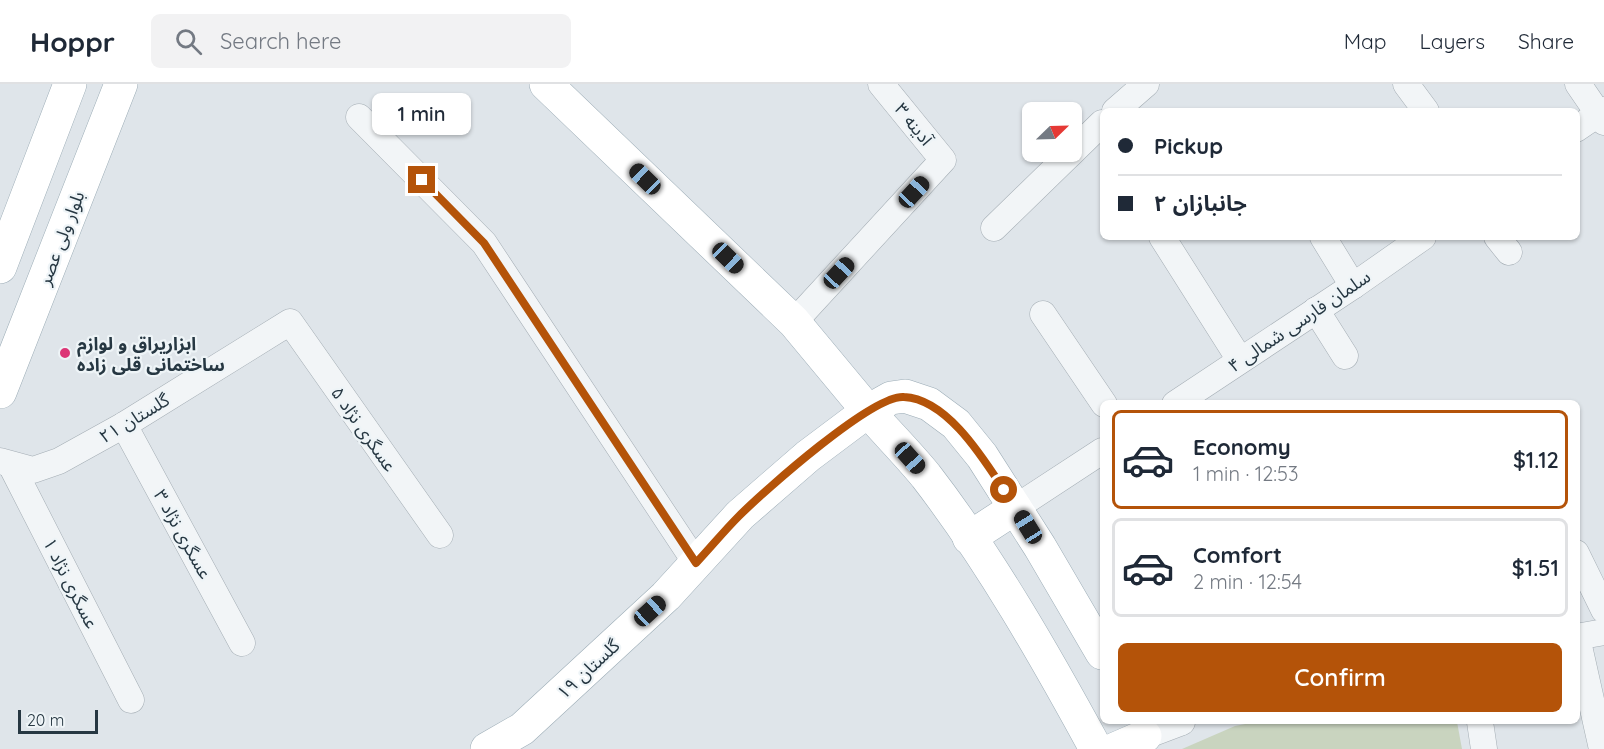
<!DOCTYPE html>
<meta charset="utf-8">
<style>
:root{--surface:#fff;--page:#f2f2f3;--text:#1f2937;--muted:#747a83;--line:#e0e1e3;--accent:#b45309}
body{margin:0;font-family:Quicksand,"Noto Sans Arabic",sans-serif;background:var(--page);color:var(--text);height:100vh;display:flex;flex-direction:column;font-size:22px;white-space:nowrap}
*{box-sizing:border-box;margin:0}
p{font-size:20px;color:var(--muted)}
.icon{flex:none;width:33px;height:33px;fill:none;stroke:currentColor;stroke-width:2;stroke-linecap:round;stroke-linejoin:round}
.map{position:relative;flex:1;overflow:hidden}
.details{position:absolute;left:1100px;top:316px;width:480px;height:324px;display:flex;flex-direction:column;background:var(--surface);border-radius:9px;box-shadow:0 2px 4px #0004}
.details>*{flex:none}
.guide{position:absolute;left:1100px;top:24px;width:480px;height:132px;border-radius:9px;box-shadow:0 2px 4px #0004;display:grid;align-content:center;height:132px;padding:0 18px;background:var(--surface)}
.needle{width:39px;rotate:67deg}
.buttons{position:absolute;left:1022px;top:18px;display:grid;gap:12px}
.buttons a{display:grid;place-items:center;width:60px;height:60px;border-radius:9px;background:var(--surface);box-shadow:0 2px 4px #0004;font-size:30px}
.scale{position:absolute;left:18px;bottom:15px;width:80px;box-sizing:border-box;padding-left:6px;border:3px solid #263742;border-top:0;font-size:16px;line-height:21px;white-space:nowrap;color:#263742;-webkit-text-stroke:4px #eef4f7;paint-order:stroke}
.end{position:absolute;width:27px;height:27px;margin:-14px;border:8px solid #b45309;background:#fff;box-shadow:0 0 0 3px #fff}
.from{border-radius:50%}
.bubble{position:absolute;height:42px;border-radius:9px;background:var(--surface);box-shadow:0 2px 4px #0004;font-size:20px;font-weight:600;line-height:42px;text-align:center}
.car{position:absolute;width:18px;height:36px;margin:-18px -9px;border-radius:8px;box-shadow:0 0 4px 2px #0007;background:linear-gradient(#222 24%,#8ab4d8 0 40%,#222 0 76%,#8ab4d8 0 86%,#222 0)}
.guide b{display:flex;align-items:center;gap:21px;height:57px;font-size:22px}
.guide b+b{border-top:2px solid var(--line)}
.guide i{width:15px;height:15px;background:var(--text)}
ul{padding:10px 0 0;list-style:none}
li{display:flex;align-items:center;gap:18px;height:99px;margin:0 12px 9px;padding:0 6px;border:3px solid var(--line);border-radius:9px}
li div{flex:1}
li b{display:block;font-size:22px}
li em{font-style:normal;font-weight:600}
li.selected{border-color:var(--accent)}
li>.icon{width:54px;height:54px;stroke-width:1.5}
.action{display:flex;gap:12px;margin-top:auto;padding:12px 18px}
.action a{flex:1;height:69px;border-radius:9px;background:var(--accent);color:#fff;font-size:24px;font-weight:600;line-height:69px;text-align:center}
header{display:flex;align-items:center;gap:36px;box-sizing:border-box;height:84px;padding:0 30px;background:var(--surface);border-bottom:2px solid var(--line)}
header strong{font-size:28px}
nav{display:flex;gap:33px;margin-inline-start:auto;font-size:21px}
.search{width:420px;height:54px;background:var(--page);display:flex;align-items:center;gap:15px;box-sizing:border-box;padding:0 21px;border-radius:9px;color:var(--muted);font-size:22px}
.map>svg:first-child{display:block}
</style>
<header>
<strong>Hoppr</strong>
<div class="search"><svg class="icon" aria-label="search" viewBox="0 0 24 24"><circle cx="10" cy="10" r="6"/><path d="M15 15l6 6"/></svg>Search here</div>
<nav><a>Map</a><a>Layers</a><a>Share</a></nav>
</header>
<div class="map">
<svg width="1604" height="665" viewBox="0 0 1604 665">
<rect width="100%" height="100%" fill="#dfe5ea"/>
<!-- green -->
<path fill="#c9d4bf" d="M1255,638h202l5,27h-280l53,-23z"/>
<g fill="none" stroke-linecap="round" stroke-linejoin="round">
<defs>
<g id="minor">
<path d="M1406,0l20,27"/>
<path d="M1578,0l26,38"/>
<path d="M1115,27l31,-27"/>
<path d="M359,33l125,126 212,320"/>
<path d="M1576,45l28,-19"/>
<path d="M994,144l108,-105"/>
<path d="M1162,153l78,123"/>
<path d="M1323,153l30,49"/>
<path d="M1497,153l12,15"/>
<path d="M1316,226l29,46"/>
<path d="M1043,230l61,90"/>
<path d="M794,238l149,-162 -62,-76"/>
<path d="M1175,320l178,-118 70,-49"/>
<path d="M124,341l118,218"/>
<path d="M0,377l33,9 26,-9 65,-36 166,-103 150,213"/>
<path d="M11,381l120,235"/>
<path d="M1015,424l87,-57"/>
<path d="M1576,469l28,57"/>
<path d="M1576,553l28,-5"/>
<path d="M1577,553l25,112"/>
<path d="M1480,638l4,27"/>
<path d="M1145,652l37,-14"/>
</g>
<g id="major">
<path d="M0,183l70,-183"/>
<path d="M0,308l121,-308"/>
<path d="M969,454l46,-30"/>
<path d="M487,665l35,-20 144,-133 74,-81 68,-59 60,-45 -74,-89 -248,-238"/>
<path d="M1096,665c-50,-92 -106,-190 -170,-273 -18,-22 -39,-43 -58,-65l23,-13 14,-2 24,8 27,20 26,32 58,91 62,106"/>
<path d="M1115,665l30,-13"/>
</g>
</defs>
<!-- minor casing -->
<use href="#minor" stroke="#a4adb4" stroke-width="27"/>
<!-- major casing -->
<use href="#major" stroke="#9dadb7" stroke-width="34"/>
<!-- minor -->
<use href="#minor" stroke="#f2f5f7" stroke-width="26"/>
<!-- major -->
<use href="#major" stroke="#fff" stroke-width="33"/>
</g>
<g fill="none" stroke-linecap="round" stroke-linejoin="round">
<!-- route -->
<path stroke="#b45309" stroke-width="8" d="M422,96l62,63 212,320c15,-16 28,-32 43,-47 25,-25 134,-122 165,-119 43,2 79,61 100,93"/>
</g>
<!-- markers -->
<circle fill="#dc3676" stroke="#eef4f7" stroke-width="2" cx="65" cy="269" r="6"/>
<g text-anchor="middle" dominant-baseline="central" stroke-width="4.5" stroke-linejoin="round" paint-order="stroke">
<!-- street labels -->
<g font-size="18" fill="#263742" stroke="#eef4f7">
<text transform="translate(914 40) rotate(51)">آدینه ۳</text>
<text transform="translate(61 154) rotate(-69)">بلوار ولی عصر</text>
<text transform="translate(1299 237) rotate(-34)">سلمان فارسی شمالی ۴</text>
<text transform="translate(134 334) rotate(-31)">گلستان ۲۱</text>
<text transform="translate(364 345) rotate(55)">عسگری نژاد ۵</text>
<text transform="translate(183 450) rotate(61)">عسگری نژاد ۳</text>
<text transform="translate(71 499) rotate(63)">عسگری نژاد ۱</text>
<text transform="translate(588 585) rotate(-43)">گلستان ۱۹</text>
</g>
<!-- poi labels -->
<g font-size="18" font-weight="bold" fill="#263742" stroke="#eef4f7" text-anchor="start">
<text x="77" y="259">ابزاریراق و لوازم<tspan x="77" dy="21">ساختمانی قلی زاده</tspan></text>
</g>
</g>
</svg>
<div class="buttons">
<a><svg class="needle" viewBox="-14 -14 28 28"><path d="M0-13l5 13h-10z" fill="#e53935"/><path d="M0 13l5-13h-10z" fill="#747a83"/></svg></a>
</div>
<div class="scale">20 m</div>
<i class="end from" style="left:1004px;top:406px"></i>
<i class="end" style="left:422px;top:96px"></i>
<div class="bubble" style="left:372px;top:9px;width:99px">1 min</div>
<i class="car" style="left:645px;top:95px;rotate:314deg"></i>
<i class="car" style="left:914px;top:108px;rotate:43deg"></i>
<i class="car" style="left:728px;top:174px;rotate:134deg"></i>
<i class="car" style="left:839px;top:189px;rotate:43deg"></i>
<i class="car" style="left:910px;top:374px;rotate:138deg"></i>
<i class="car" style="left:1028px;top:443px;rotate:328deg"></i>
<i class="car" style="left:650px;top:527px;rotate:48deg"></i>
<div class="guide">
<b><i class="from"></i>Pickup</b>
<b><i></i>جانبازان ۲</b>
</div>
<section class="details">
<ul>
<li class="selected"><svg class="icon" aria-label="car" viewBox="0 0 24 24"><path d="M5 17H2v-5l4-1 3-4h7l3 4 3 1v5h-3M9 17h6M6 11h13"/><circle cx="7" cy="17" r="2"/><circle cx="17" cy="17" r="2"/></svg><div><b>Economy</b><p>1 min · 12:53</p></div><em>$1.12</em></li>
<li><svg class="icon" aria-label="car" viewBox="0 0 24 24"><path d="M5 17H2v-5l4-1 3-4h7l3 4 3 1v5h-3M9 17h6M6 11h13"/><circle cx="7" cy="17" r="2"/><circle cx="17" cy="17" r="2"/></svg><div><b>Comfort</b><p>2 min · 12:54</p></div><em>$1.51</em></li>
</ul>
<div class="action"><a>Confirm</a></div>
</section>
</div>
